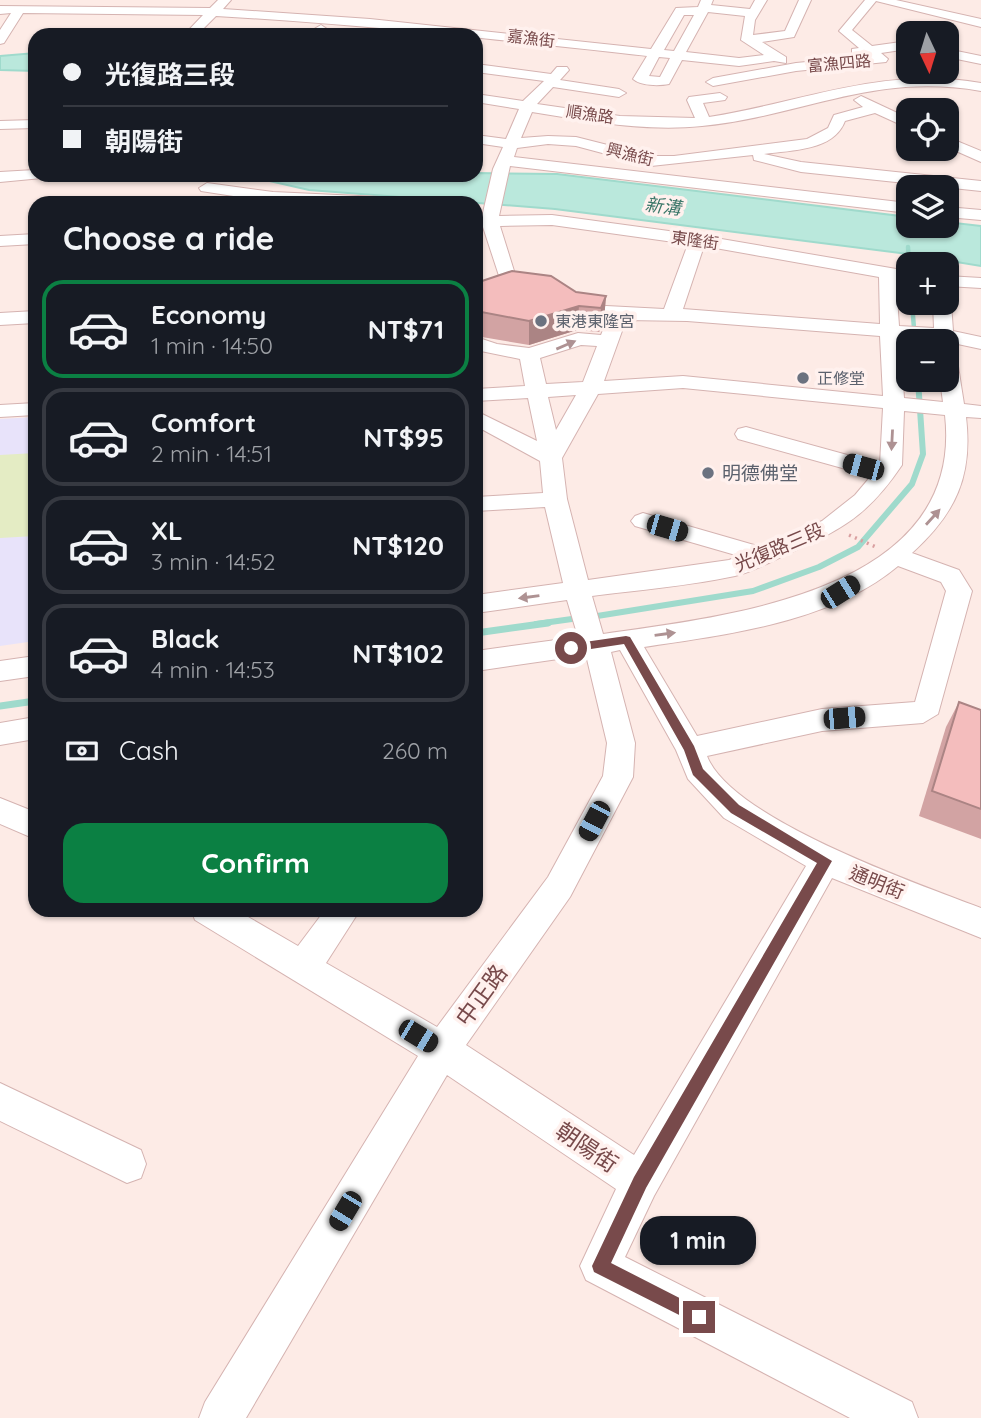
<!DOCTYPE html>
<meta charset="utf-8">
<style>
:root{--surface:#171b24;--page:#242831;--text:#f1f3f6;--muted:#9ea1a6;--line:#363941;--accent:#0b8043}
body{margin:0;font-family:Quicksand,"Noto Sans TC",sans-serif;background:var(--page);color:var(--text);height:100vh;display:flex;flex-direction:column;font-size:26px;white-space:nowrap}
*{box-sizing:border-box;margin:0}
p{font-size:23px;color:var(--muted)}
.icon{flex:none;width:38px;height:38px;fill:none;stroke:currentColor;stroke-width:2;stroke-linecap:round;stroke-linejoin:round}
.map{position:relative;flex:1;overflow:hidden}
.sheet{position:absolute;left:28px;top:196px;width:455px;height:721px;display:flex;flex-direction:column;background:var(--surface);border-radius:21px;box-shadow:0 2px 5px #0004}
.sheet>*{flex:none}
.guide{position:absolute;left:28px;top:28px;width:455px;height:154px;border-radius:21px;box-shadow:0 2px 5px #0004;display:grid;align-content:center;height:154px;padding:0 35px;background:var(--surface)}
.needle{width:46px;rotate:176deg}
.fabs{position:absolute;left:896px;top:21px;display:grid;gap:14px}
.fabs a{display:grid;place-items:center;width:63px;height:63px;border-radius:14px;background:var(--surface);box-shadow:0 2px 5px #0004;font-size:35px}
.end{position:absolute;width:32px;height:32px;margin:-16px;border:9px solid #784a4b;background:#fff;box-shadow:0 0 0 4px #fff}
.from{border-radius:50%}
.bubble{position:absolute;height:49px;border-radius:21px;background:var(--surface);box-shadow:0 2px 5px #0004;font-size:23px;font-weight:800;line-height:49px;text-align:center}
.car{position:absolute;width:21px;height:42px;margin:-21px -10px;border-radius:9px;box-shadow:0 0 5px 2px #0007;background:linear-gradient(#222 24%,#8ab4d8 0 40%,#222 0 76%,#8ab4d8 0 86%,#222 0)}
.guide b{display:flex;align-items:center;gap:24px;height:66px;font-size:26px}
.guide b+b{border-top:2px solid var(--line)}
.guide i{width:18px;height:18px;background:var(--text)}
ul{padding:0;list-style:none}
li{display:flex;align-items:center;gap:21px;height:98px;margin:0 14px 10px;padding:0 21px;border:4px solid var(--line);border-radius:21px}
li div{flex:1}
li b{display:block;font-size:26px}
li em{font-style:normal;font-weight:800}
li.active{border-color:var(--accent)}
li>.icon{width:63px;height:63px;stroke-width:1.5}
h2{padding:0 35px;font-size:32px;line-height:84px}
.pay{display:flex;align-items:center;gap:18px;height:77px;padding:0 35px;font-size:26px}
.pay p{margin-inline-start:auto}
.primary-button{display:flex;gap:14px;margin-top:auto;padding:14px 35px}
.primary-button a{flex:1;height:80px;border-radius:21px;background:var(--accent);color:#fff;font-size:28px;font-weight:800;line-height:80px;text-align:center}
.map>svg:first-child{display:block}
</style>
<div class="map">
<svg width="981" height="1418" viewBox="0 0 981 1418">
<rect width="100%" height="100%" fill="#fdebe6"/>
<!-- education -->
<path fill="#e8e3fa" d="M35,417v224l-35,5v-227z"/>
<!-- green -->
<path fill="#e4ecc4" d="M35,453v83l-35,2v-83z"/>
<!-- water -->
<g fill="#bae8dc" stroke="#9fdacc" stroke-width="2">
<path d="M35,53v18l-35,-1v-14z"/>
<path d="M476,173l81,1 351,43v9h39v-4l34,4v40l-73,-12 -353,-45 -246,-19 -66,-15z"/>
</g>
<g fill="none" stroke-linecap="round" stroke-linejoin="round">
<!-- stream-far2 -->
<g stroke="#9fdacc" stroke-width="4.5">
<path d="M908,247l1,17"/>
<path d="M912,303l3,38"/>
</g>
<!-- stream-far1 -->
<g stroke="#9fdacc" stroke-width="6">
<path d="M591,617l162,-26 66,-24 39,-20 54,-63 11,-30 -5,-74"/>
<path d="M536,624l43,-6"/>
</g>
<!-- stream -->
<g stroke="#9fdacc" stroke-width="7">
<path d="M476,633l72,-10"/>
<path d="M0,706l35,-5"/>
</g>
<defs>
<g id="minor">
<path d="M218,0h13l-8,9 147,10 281,30 25,-41 22,-1 3,-7h12l-2,5 39,4 5,-9h12l-12,20 -2,15 32,-4 14,-31h12l-17,37 -32,5 24,15v6l-12,-2 -35,5 -57,-6 -13,24c-10,2 -28,2 -36,-5l14,-23c-145,-16 -285,-32 -431,-40l-19,19h-13l19,-20 -180,-2 -19,30 -4,1v-14l11,-17 -11,1v-8l210,2zM708,12l37,4 -4,24 23,15 -25,3 -53,-6zM684,15h10l-20,36 -10,-1zM659,57l11,1 -10,19 -11,-1z"/>
<path d="M865,0h31l85,19v8l-105,-26 -24,29 20,16 36,-5v8l-27,4 7,6 -2,3 -90,9 -83,15 -7,-4 7,-4 83,-15 73,-7 -17,-1v-6l7,-1 -20,-17z"/>
<path d="M321,25l6,4 -2,3 -21,3z"/>
<path d="M947,49l34,7v8l-34,-7z"/>
<path d="M476,64l75,10 6,-7h10l2,3 -9,10 59,9 7,4 -7,4 -66,-10 -16,17 83,12 75,2 -8,-18 2,-3 31,-4 7,4 -2,3 -22,3 6,14c95,-15 173,-51 272,-34v8c-108,-19 -177,25 -279,35 -56,6 -114,-5 -170,-14l-11,26 27,-2 28,1 75,19h23l133,-17 21,-11 6,-13 29,-8 -9,-7 7,-4 47,22v10l-33,-15 -30,8c-11,30 -53,29 -81,33l37,8 180,19v10l-180,-19 -47,-12 -1,-5 -102,11 -75,-20 -28,-2 -31,4 -3,9 394,46v10l-398,-47 -11,50 53,-1 146,20 210,36v10l-12,2 3,43 35,2 -1,-25h14v-4l4,4 2,28 28,6v12l-28,-6 -6,3v-5l-47,-4 4,61 39,4 -3,-22h7v-26l10,6 7,44 17,2v12l-15,-1c7,59 -10,96 -54,136l47,17 13,21 -34,123 -15,9 -101,8 -115,25c24,63 211,128 274,152v30l-149,-60 -178,318 -29,61 287,145 6,16h-68l-264,-138 -6,-14 36,-77 -169,-114 -201,343h-47l6,-16 213,-346 -223,-136 -4,-10h45l62,36 27,-36h35l-34,53 111,64 111,-150 55,-101 4,-33 -21,-88 -110,16v-20l102,-14 -11,-37 -91,13v-18l87,-12 -18,-76 -69,4v-14l67,-4 -3,-32 -64,-35v-15l61,30 -9,-43 -52,3v-12l49,-3 -5,-27 -44,-9v-13l21,7 32,4 49,-15 23,2 7,-17 -33,-4 -11,-12 9,-6 14,9 77,4 24,-65 -136,-19 -52,1 19,61 -9,5 -6,-1 -21,-64h-7v-10h6l11,-48 10,-22 -27,-4v-8l30,4 13,-30 -43,-7v-8l47,7 21,-20 -68,-9zM704,246l175,31 1,47 -197,-15zM626,320l61,1 193,15 3,60 -200,-20 -79,5zM581,345l16,1 -14,36 -37,2 -6,-26zM683,388l200,20 -3,56 -134,-37 -8,2 -3,5 3,5 133,37 -16,19 -33,26 -61,26 -118,-34 -8,3 -4,5 4,5 104,30 -10,4 -141,20 -21,-81 -5,-41 36,-64zM576,395l-20,35 -8,-33zM904,411l41,4c20,177 -217,201 -342,219l-11,-38c47,-6 96,-10 143,-20 17,-4 33,-13 48,-20 58,-26 84,-39 119,-91zM898,566l43,16 5,9 -31,111 -93,7 -125,27 -53,-89c84,-13 186,-24 254,-81zM620,650l56,100 12,29 36,39 82,48 -172,289 -168,-110 104,-148 63,-120 2,-34 -24,-91z"/>
<path d="M35,120v8l-35,1v-8z"/>
<path d="M947,137l34,14v11l-34,-15z"/>
<path d="M35,170v5h9l-2,3 -42,4v-10z"/>
<path d="M207,183l66,9 128,6 8,5 -136,-1 -72,-11 -2,-3z"/>
<path d="M947,207l34,3v10l-34,-3z"/>
<path d="M35,234v10l-35,2v-10z"/>
<path d="M947,276l34,2v10l-34,-2z"/>
<path d="M35,311v12l-35,2v-12z"/>
<path d="M35,403v12l-35,2v-12z"/>
<path d="M35,656v20l-35,5v-20z"/>
<path d="M35,717v22l-35,6v-22z"/>
<path d="M0,798l35,14v27l-35,-15z"/>
<path d="M0,1083l141,67 5,14 -5,14 -14,5 -127,-62z"/>
</g>
</defs>
<!-- minor casing -->
<use href="#minor" stroke="#d5b3b1" stroke-width="2"/>
<!-- path -->
<path stroke="#d99fa0" stroke-width="3.5" stroke-dasharray="2 4.5" stroke-linecap="butt" d="M849,535l27,12"/>
<!-- minor -->
<use href="#minor" fill="#fff" fill-rule="evenodd"/>
</g>
<!-- wall -->
<g fill="#d2a3a3">
<path d="M476,283l130,13 -2,24 -5,12 -22,-2 -48,15 -53,-9z"/>
<path d="M959,702l22,8v129l-62,-23 27,-89z"/>
</g>
<!-- shaded-wall -->
<g fill="#ab8484">
<path d="M606,296l-2,24 -5,12 2,-24z"/>
<path d="M579,306l-2,24 -48,15v-24z"/>
</g>
<!-- building -->
<g fill="#f4bdbd" stroke="#ab8484" stroke-width="2">
<path d="M512,271l39,5 25,16 30,4 -5,12 -22,-2 -50,15 -53,-10v-28z"/>
<path d="M959,702l22,8v99l-49,-18z"/>
</g>
<!-- one-way arrows -->
<defs><path id="oneway-solid" d="M-6-.8H1V-3.2L6.5 0L1 3.2V.8H-6Z" transform="scale(1.75)"/></defs>
<g fill="#ae9293">
<use href="#oneway-solid" transform="translate(566 345) rotate(-23)"/>
<use href="#oneway-solid" transform="translate(892 440) rotate(93)"/>
<use href="#oneway-solid" transform="translate(933 517) rotate(-48)"/>
<use href="#oneway-solid" transform="translate(529 597) rotate(172)"/>
<use href="#oneway-solid" transform="translate(665 634) rotate(-8)"/>
</g>
<!-- route -->
<path fill="#784a4b" d="M626,636l4,1 64,109 9,23 36,36 93,56 -186,327 -35,75 94,48 2,6 -2,6 -6,2 -105,-53 -2,-6 42,-89 183,-314 -86,-50 -38,-38 -9,-25 -60,-106 -53,8 -5,-4 5,-4z"/>
<!-- markers -->
<g fill="#6b7280" stroke="#fff1ee" stroke-width="2.5">
<circle cx="541" cy="321" r="7"/>
<circle cx="803" cy="378" r="7"/>
<circle cx="708" cy="473" r="7"/>
</g>
<g text-anchor="middle" dominant-baseline="central" stroke-width="7" stroke-linejoin="round" paint-order="stroke">
<!-- far-street labels -->
<g font-size="16" fill="#784a4b" stroke="#fff1ee">
<text transform="translate(531 38) rotate(7)">嘉漁街</text>
<text transform="translate(839 63) rotate(-5)">富漁四路</text>
<text transform="translate(590 114) rotate(8)">順漁路</text>
<text transform="translate(630 154) rotate(14)">興漁街</text>
<text transform="translate(695 240) rotate(8)">東隆街</text>
</g>
<!-- far-worship labels -->
<g font-size="16" fill="#5b616d" stroke="#fff1ee" text-anchor="start">
<text x="555" y="321">東港東隆宮</text>
<text x="817" y="378">正修堂</text>
</g>
<!-- far-water labels -->
<g font-size="18" font-style="italic" fill="#3a7668" stroke="#fff1ee">
<text transform="translate(663 206) rotate(7)">新溝</text>
</g>
<!-- worship labels -->
<g font-size="19" fill="#5b616d" stroke="#fff1ee" text-anchor="start">
<text x="722" y="473">明德佛堂</text>
</g>
<!-- street labels -->
<g font-size="19" fill="#784a4b" stroke="#fff1ee">
<text transform="translate(779 547) rotate(-23)">光復路三段</text>
<text transform="translate(877 882) rotate(22)">通明街</text>
</g>
<!-- near-street labels -->
<g font-size="23" fill="#784a4b" stroke="#fff1ee">
<text transform="translate(481 995) rotate(-54)">中正路</text>
<text transform="translate(587 1147) rotate(34)">朝陽街</text>
</g>
</g>
</svg>
<div class="fabs">
<a><svg class="needle" viewBox="-14 -14 28 28"><path d="M0-13l5 13h-10z" fill="#e53935"/><path d="M0 13l5-13h-10z" fill="#9ea1a6"/></svg></a>
<a><svg class="icon" aria-label="locate" viewBox="0 0 24 24"><circle cx="12" cy="12" r="6"/><path d="M12 2v4M12 18v4M2 12h4M18 12h4"/></svg></a>
<a><svg class="icon" aria-label="layers" viewBox="0 0 24 24"><path d="M12 4l9 5-9 5-9-5zM3 14l9 5 9-5"/></svg></a>
<a>+</a>
<a>−</a>
</div>
<i class="end from" style="left:571px;top:648px"></i>
<i class="end" style="left:699px;top:1317px"></i>
<div class="bubble" style="left:640px;top:1216px;width:116px">1 min</div>
<i class="car" style="left:863px;top:467px;rotate:285deg"></i>
<i class="car" style="left:667px;top:528px;rotate:106deg"></i>
<i class="car" style="left:840px;top:592px;rotate:58deg"></i>
<i class="car" style="left:844px;top:718px;rotate:85deg"></i>
<i class="car" style="left:594px;top:821px;rotate:208deg"></i>
<i class="car" style="left:418px;top:1036px;rotate:121deg"></i>
<i class="car" style="left:345px;top:1211px;rotate:211deg"></i>
<div class="guide">
<b><i class="from"></i>光復路三段</b>
<b><i></i>朝陽街</b>
</div>
<section class="sheet">
<h2>Choose a ride</h2>
<ul>
<li class="active"><svg class="icon" aria-label="car" viewBox="0 0 24 24"><path d="M5 17H2v-5l4-1 3-4h7l3 4 3 1v5h-3M9 17h6M6 11h13"/><circle cx="7" cy="17" r="2"/><circle cx="17" cy="17" r="2"/></svg><div><b>Economy</b><p>1 min · 14:50</p></div><em>NT$71</em></li>
<li><svg class="icon" aria-label="car" viewBox="0 0 24 24"><path d="M5 17H2v-5l4-1 3-4h7l3 4 3 1v5h-3M9 17h6M6 11h13"/><circle cx="7" cy="17" r="2"/><circle cx="17" cy="17" r="2"/></svg><div><b>Comfort</b><p>2 min · 14:51</p></div><em>NT$95</em></li>
<li><svg class="icon" aria-label="car" viewBox="0 0 24 24"><path d="M5 17H2v-5l4-1 3-4h7l3 4 3 1v5h-3M9 17h6M6 11h13"/><circle cx="7" cy="17" r="2"/><circle cx="17" cy="17" r="2"/></svg><div><b>XL</b><p>3 min · 14:52</p></div><em>NT$120</em></li>
<li><svg class="icon" aria-label="car" viewBox="0 0 24 24"><path d="M5 17H2v-5l4-1 3-4h7l3 4 3 1v5h-3M9 17h6M6 11h13"/><circle cx="7" cy="17" r="2"/><circle cx="17" cy="17" r="2"/></svg><div><b>Black</b><p>4 min · 14:53</p></div><em>NT$102</em></li>
</ul>
<div class="pay"><svg class="icon" aria-label="cash" viewBox="0 0 24 24"><path d="M3 7h18v10H3z"/><circle cx="12" cy="12" r="2"/></svg>Cash<p>260 m</p></div>
<div class="primary-button"><a>Confirm</a></div>
</section>
</div>
